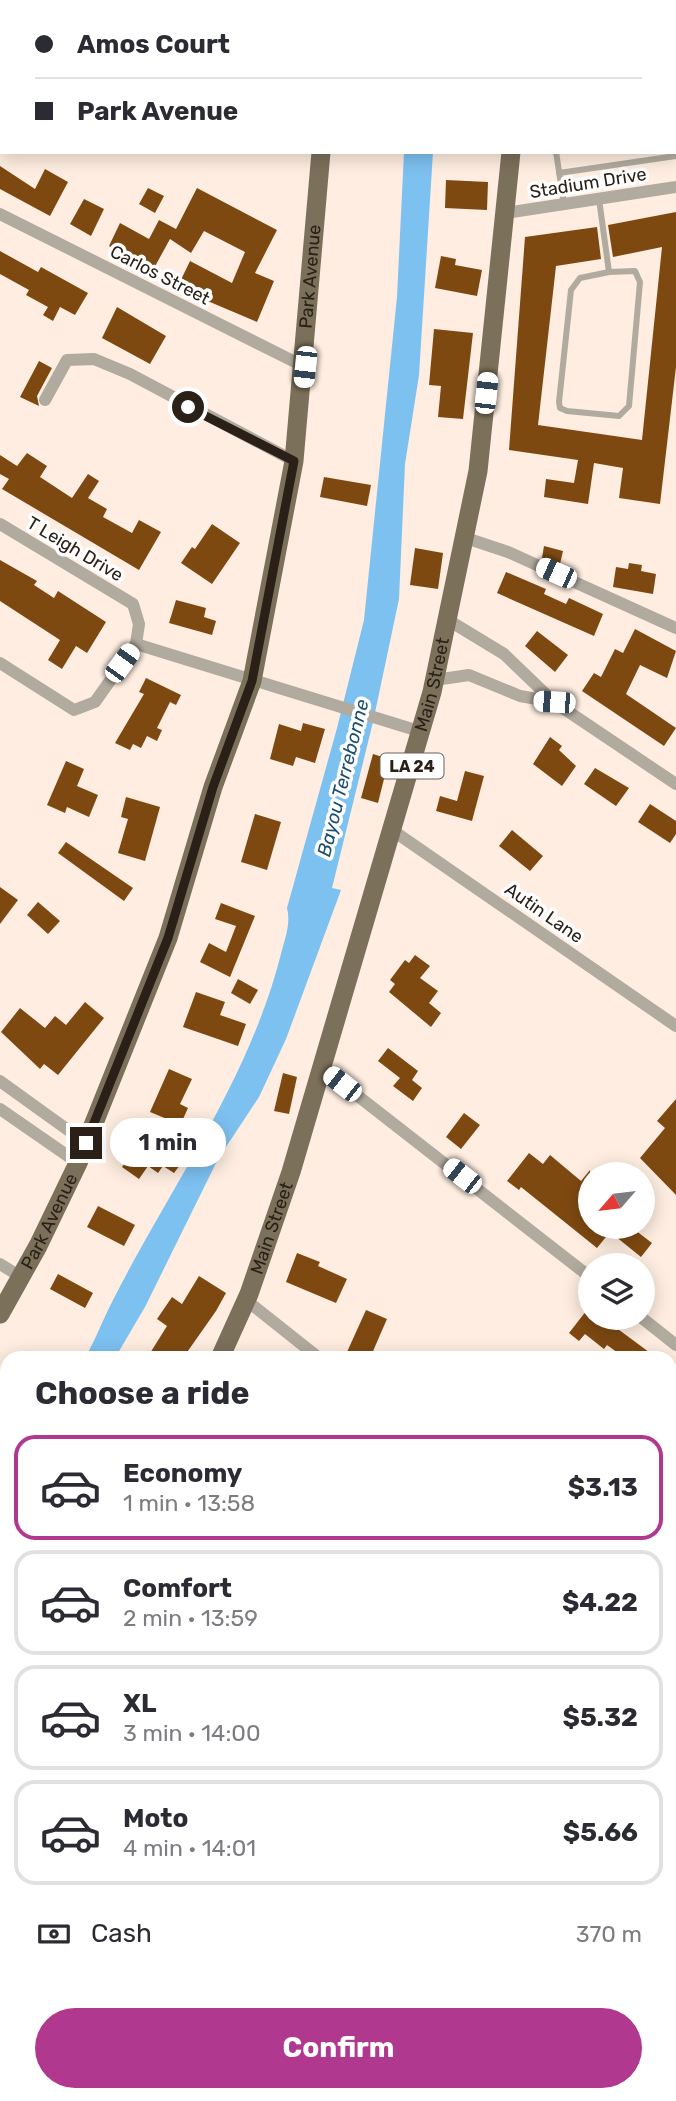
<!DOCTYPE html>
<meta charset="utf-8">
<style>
:root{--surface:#fff;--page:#f7f7f7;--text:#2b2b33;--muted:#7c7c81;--line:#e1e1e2;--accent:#b0388e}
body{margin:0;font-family:Rubik,sans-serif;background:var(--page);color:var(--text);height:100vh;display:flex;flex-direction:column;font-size:26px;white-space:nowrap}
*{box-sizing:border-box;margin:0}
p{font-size:23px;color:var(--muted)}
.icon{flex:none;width:38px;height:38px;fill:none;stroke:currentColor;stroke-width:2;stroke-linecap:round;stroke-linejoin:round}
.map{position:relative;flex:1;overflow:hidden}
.side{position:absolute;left:0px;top:1351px;width:677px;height:751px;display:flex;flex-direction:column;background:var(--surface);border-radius:21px 21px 0 0;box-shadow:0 4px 18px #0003}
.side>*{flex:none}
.top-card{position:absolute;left:0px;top:0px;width:677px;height:154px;box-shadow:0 4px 18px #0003;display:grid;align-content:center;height:154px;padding:0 35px;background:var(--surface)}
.needle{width:46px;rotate:242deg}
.controls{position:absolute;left:578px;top:1162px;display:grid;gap:14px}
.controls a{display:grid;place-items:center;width:77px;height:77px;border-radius:50%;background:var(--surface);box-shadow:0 4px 18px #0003;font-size:35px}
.end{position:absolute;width:32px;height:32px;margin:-16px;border:9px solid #2a2018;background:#fff;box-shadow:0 0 0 4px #fff}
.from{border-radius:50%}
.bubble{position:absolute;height:49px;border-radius:24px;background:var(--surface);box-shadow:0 4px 18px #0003;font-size:23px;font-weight:700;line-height:49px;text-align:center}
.car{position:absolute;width:21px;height:42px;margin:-21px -10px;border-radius:9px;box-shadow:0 0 5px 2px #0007;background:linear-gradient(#fff 24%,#345 0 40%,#fff 0 76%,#345 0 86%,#fff 0)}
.top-card b{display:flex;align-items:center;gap:24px;height:66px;font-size:26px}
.top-card b+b{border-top:2px solid var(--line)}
.top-card i{width:18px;height:18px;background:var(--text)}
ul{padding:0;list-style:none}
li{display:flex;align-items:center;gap:21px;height:105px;margin:0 14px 10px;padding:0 21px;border:4px solid var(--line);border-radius:21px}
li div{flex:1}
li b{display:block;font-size:26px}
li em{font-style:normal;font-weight:700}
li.selected{border-color:var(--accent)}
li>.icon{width:63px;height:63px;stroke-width:1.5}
h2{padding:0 35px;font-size:32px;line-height:84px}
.pay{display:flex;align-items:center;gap:18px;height:77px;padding:0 35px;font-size:26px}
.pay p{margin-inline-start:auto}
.cta{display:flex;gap:14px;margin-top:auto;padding:14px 35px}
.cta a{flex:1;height:80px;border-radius:42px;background:var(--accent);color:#fff;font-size:28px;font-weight:700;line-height:80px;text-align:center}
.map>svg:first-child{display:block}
</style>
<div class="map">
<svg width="676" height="2101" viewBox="0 0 676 2101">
<rect width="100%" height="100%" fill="#feede0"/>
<!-- water -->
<path fill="#7dc1f1" d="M404,152h29l-14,223 -14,89 -6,135 -26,123 -41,166 9,2 -55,149 -27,58 -41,62 -73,148 -30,51h-30c11,-19 18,-39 28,-58 58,-114 136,-220 168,-346 4,-16 10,-30 6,-46l50,-180 27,-108 33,-323z"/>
<!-- building -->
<g fill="#7e4911">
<path d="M0,166l35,23 10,-20 23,13 -18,34 -50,-27z"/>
<path d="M446,180l42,2 -1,28 -42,-2z"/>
<path d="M148,188l16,8 -9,17 -16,-9z"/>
<path d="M197,188l80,42 -22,43 19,8 -17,41 -80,-34 13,-27 42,22 13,-31 -41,-21 -13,22 -21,-14 -17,31 -44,-24 11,-23 29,16 10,-19 17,9z"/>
<path d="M84,199l20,10 -13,27 -21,-12z"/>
<path d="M676,212v155l-16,137 -41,-6 4,-30 -29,-5 -6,41 -44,-7 2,-18 28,4 4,-23 -69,-10 16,-213 72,-10 4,32 -45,7 -18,159 104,15 20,-193 -49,10 -5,-32z"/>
<path d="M0,251l38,21 3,-5 47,26 -13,22 -15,-8 -7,14 -10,-6 5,-8 -22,-12 3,-5 -29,-16z"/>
<path d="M441,256l15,3 -1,6 27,5 -5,26 -42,-8z"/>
<path d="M117,307l49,29 -16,28 -48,-26z"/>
<path d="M434,329l39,4 -10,86 -25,-2 3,-31 -12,-1z"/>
<path d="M39,361l13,7 -15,28 2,10 -19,-9z"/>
<path d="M27,453l20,13 -7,11 32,21 16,-24 11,7 -11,17 19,11 -4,8 29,16 7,-13 22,12 -22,38 -137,-81 7,-10 -9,-5v-19l17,11z"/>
<path d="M324,477l47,8 -4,21 -47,-9z"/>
<path d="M212,524l28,19 -28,41 -31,-21 11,-16 3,2z"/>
<path d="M544,546l19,5 -3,13 -18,-6z"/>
<path d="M415,548l28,5 -5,36 -28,-4z"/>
<path d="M0,560l37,21 -3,4 20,13 4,-7 48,31 -19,31 -11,-7 -14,23 -14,-9 12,-20 -60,-39z"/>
<path d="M629,563l13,2 -1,6 15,3 -3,20 -40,-7 3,-20 12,2z"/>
<path d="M506,572l40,17 -2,5 22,10 3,-6 34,16 -9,22 -97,-43z"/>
<path d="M176,600l30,8 -2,9 12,4 -4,14 -43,-12z"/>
<path d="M635,629l41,22 -9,27 -27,-13 -14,29 50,34 -12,18 -82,-55 12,-18 7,4 14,-28 8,4z"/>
<path d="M537,631l31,24 -13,17 -30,-26z"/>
<path d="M146,678l35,17 -5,10 -6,-3 -13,26 5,2 -5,11 -10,-5 -6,12 -8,-4 -3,6 -15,-7 29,-49 -5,-2z"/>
<path d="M303,723l22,6 -10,34 -19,-6 -3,9 -23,-7 9,-35 22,7z"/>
<path d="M550,737l12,9 -3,4 17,16 -14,20 -29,-22z"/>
<path d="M373,754l16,5 -11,44 -17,-5z"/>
<path d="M66,761l18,8 -7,17 21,9 -9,22 -22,-10 -2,6 -18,-8z"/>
<path d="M595,768l34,20 -13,18 -32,-22z"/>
<path d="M465,771l19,5 -12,45 -36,-10 4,-15 17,5z"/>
<path d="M126,797l34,10 -15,54 -27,-8 10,-34 -7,-2z"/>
<path d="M650,804l26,17v13l-6,9 -32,-21z"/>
<path d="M255,814l26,8 -14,48 -26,-8z"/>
<path d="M512,830l31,26 -13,15 -31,-25z"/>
<path d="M66,842l67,46 -9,13 -66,-48z"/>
<path d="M0,887l18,13 -18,24z"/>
<path d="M38,902l22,19 -12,13 -21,-19z"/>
<path d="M221,903l34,13 -25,61 -30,-15 9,-19 17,9 10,-26 -21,-7z"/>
<path d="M415,955l15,11 -10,12 18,13 -9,12 12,10 -10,14 -42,-35 6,-8 -5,-4 15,-20 4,3z"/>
<path d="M238,979l20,11 -8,14 -19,-11z"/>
<path d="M196,992l29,10 -5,13 26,9 -8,22 -55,-19z"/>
<path d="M85,1002l19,16 -46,57 -14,-11 -4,5 -39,-37 19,-24 25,20 10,-12 11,9z"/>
<path d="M388,1048l30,23 -6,9 10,8 -9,13 -20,-15 7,-8 -22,-17z"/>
<path d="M169,1069l23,10 -12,25 8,4 -15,33 16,12 -15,20 -11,-7 -5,7 -10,-7 -9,13 -17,-12 20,-29 13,10 12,-29 -17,-7z"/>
<path d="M283,1073l14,4 -8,37 -15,-3z"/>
<path d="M676,1099v96l-36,-37 25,-30 -8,-7z"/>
<path d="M464,1113l16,12 -19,24 -15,-12z"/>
<path d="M529,1153l14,11 7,-9 31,26 9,-11v57h41l21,16 -11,14 -31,-25 -13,16 -76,-61 -2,3 -12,-9z"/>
<path d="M98,1206l37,19 -11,21 -37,-19z"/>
<path d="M297,1253l23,9 -2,4 29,13 -11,24 -50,-21z"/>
<path d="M58,1274l35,19 -8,15 -35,-19z"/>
<path d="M199,1276l27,17 -10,18 -33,47h-36l20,-32 -10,-7 15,-22 10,7z"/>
<path d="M590,1306v12h13l54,40h-32l-18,-13 -3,4 -19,-15 -6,7 -10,-8z"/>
<path d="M366,1310l21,9 -17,39h-10l-13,-6z"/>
</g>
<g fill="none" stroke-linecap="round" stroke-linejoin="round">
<!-- lane -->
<g stroke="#b1aa9e" stroke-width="6">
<path d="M556,152l8,52"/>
<path d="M559,173l117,-17"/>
<path d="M599,199l10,73 26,-1 5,11 -11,124 -10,10 -52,-5 -7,-3 -1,-6 12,-112 9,-12 29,-6"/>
<path d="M670,1504l6,14"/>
<path d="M0,1803l7,-9"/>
<path d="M0,1807l7,5"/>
<path d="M1,1865l6,4"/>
<path d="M670,2052l6,5"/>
<path d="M670,2093l6,4"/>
<path d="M221,2095l9,6"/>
<path d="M550,2095l4,6"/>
<path d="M48,2101l4,-6"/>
<path d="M116,2101h12"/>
<path d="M271,2101l5,-6"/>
<path d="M576,2101l5,-6"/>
</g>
<!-- street -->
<g stroke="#b1aa9e" stroke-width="12">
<path d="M0,1l3,1"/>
<path d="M506,213l170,-26"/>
<path d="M0,214l305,153"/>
<path d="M45,400l22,-40 27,-1 36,15 164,87"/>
<path d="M0,524l133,80 6,20 -3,20 -41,58 -21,8 -74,-47"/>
<path d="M466,538l42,14 168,76"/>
<path d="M448,620l56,34 50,48 122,82"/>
<path d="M136,644l286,88"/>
<path d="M435,680l34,-5 51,21 34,6"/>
<path d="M392,830l284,196"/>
<path d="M322,1068l268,209"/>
<path d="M0,1081l86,62"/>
<path d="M0,1109l78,54"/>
<path d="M0,1264l21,13"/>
<path d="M246,1300l73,58"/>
<path d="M642,1318l34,27"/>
</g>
<!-- secondary -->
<g stroke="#928976" stroke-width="18">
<path d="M0,1741l7,5"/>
<path d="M670,1942l6,-2"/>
<path d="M670,1962h6"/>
<path d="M441,2095l8,6"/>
<path d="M396,2101l5,-6"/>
</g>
<!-- primary -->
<g stroke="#7b705a" stroke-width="19">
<path d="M333,2v-2"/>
<path d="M527,2v-2"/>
<path id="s1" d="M0,1314l38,-68 40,-83 90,-225 45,-151 39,-106 42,-220 27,-309"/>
<path id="s2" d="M220,1358l29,-64 42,-122 141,-480 46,-221 33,-319"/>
<path d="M0,1690l7,-10"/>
</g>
</g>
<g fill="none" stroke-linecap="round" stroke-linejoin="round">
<!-- route -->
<path stroke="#2a2018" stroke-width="9" d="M86,1143l82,-205 45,-151 39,-106 42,-220 -106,-54"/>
</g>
<g text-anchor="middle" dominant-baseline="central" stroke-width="7" stroke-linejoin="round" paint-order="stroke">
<!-- shield labels -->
<rect fill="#fefefe" stroke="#6a635d" stroke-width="2" x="380.5" y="753.5" width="63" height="25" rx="5"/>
<g font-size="16" font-weight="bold" fill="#2a2018">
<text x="412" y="766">LA 24</text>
</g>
<!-- street labels -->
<g font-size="18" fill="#2a2018" stroke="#fefefe">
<text transform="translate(588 183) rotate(-9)">Stadium Drive</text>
<text transform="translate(160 275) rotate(27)">Carlos Street</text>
<text stroke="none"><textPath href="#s1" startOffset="1092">Park Avenue</textPath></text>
<text transform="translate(75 549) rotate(31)">T Leigh Drive</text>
<text stroke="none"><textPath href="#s2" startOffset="707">Main Street</textPath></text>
<text transform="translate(544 913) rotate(35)">Autin Lane</text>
<text stroke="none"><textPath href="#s1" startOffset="105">Park Avenue</textPath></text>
<text stroke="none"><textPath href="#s2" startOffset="140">Main Street</textPath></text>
</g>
<!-- water labels -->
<g font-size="19" font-style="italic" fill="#1b4f6f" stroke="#fefefe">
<text transform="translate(343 778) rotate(-76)">Bayou Terrebonne</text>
</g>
</g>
</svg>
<div class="controls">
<a><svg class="needle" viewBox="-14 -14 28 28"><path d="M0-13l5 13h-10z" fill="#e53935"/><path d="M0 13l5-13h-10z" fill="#7c7c81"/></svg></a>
<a><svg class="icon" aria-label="layers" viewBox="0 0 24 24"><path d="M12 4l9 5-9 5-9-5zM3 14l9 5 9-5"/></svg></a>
</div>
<i class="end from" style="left:188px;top:407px"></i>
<i class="end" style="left:86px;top:1143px"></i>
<div class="bubble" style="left:110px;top:1118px;width:116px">1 min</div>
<i class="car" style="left:305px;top:367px;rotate:186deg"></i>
<i class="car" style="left:486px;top:393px;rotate:6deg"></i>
<i class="car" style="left:556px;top:573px;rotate:294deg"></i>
<i class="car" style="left:122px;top:663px;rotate:36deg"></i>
<i class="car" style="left:554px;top:702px;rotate:274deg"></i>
<i class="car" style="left:342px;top:1084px;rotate:308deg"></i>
<i class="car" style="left:462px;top:1176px;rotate:308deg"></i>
<div class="top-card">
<b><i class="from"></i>Amos Court</b>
<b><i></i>Park Avenue</b>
</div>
<section class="side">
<h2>Choose a ride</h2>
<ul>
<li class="selected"><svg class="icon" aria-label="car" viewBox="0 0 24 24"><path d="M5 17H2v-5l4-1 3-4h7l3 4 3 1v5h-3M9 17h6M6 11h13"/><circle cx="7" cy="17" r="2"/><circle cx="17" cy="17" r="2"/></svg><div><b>Economy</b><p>1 min · 13:58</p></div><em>$3.13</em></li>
<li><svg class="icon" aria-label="car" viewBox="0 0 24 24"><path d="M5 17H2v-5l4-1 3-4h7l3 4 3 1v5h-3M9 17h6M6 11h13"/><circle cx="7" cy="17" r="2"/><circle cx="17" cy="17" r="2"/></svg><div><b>Comfort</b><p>2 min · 13:59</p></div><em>$4.22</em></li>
<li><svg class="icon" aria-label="car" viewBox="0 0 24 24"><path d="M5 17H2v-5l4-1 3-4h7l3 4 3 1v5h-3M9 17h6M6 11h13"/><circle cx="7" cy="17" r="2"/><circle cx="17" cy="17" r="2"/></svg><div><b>XL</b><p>3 min · 14:00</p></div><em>$5.32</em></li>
<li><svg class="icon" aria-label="car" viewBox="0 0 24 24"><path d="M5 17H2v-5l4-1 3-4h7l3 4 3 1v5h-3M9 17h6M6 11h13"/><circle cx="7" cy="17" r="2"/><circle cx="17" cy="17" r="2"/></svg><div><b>Moto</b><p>4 min · 14:01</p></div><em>$5.66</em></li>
</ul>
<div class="pay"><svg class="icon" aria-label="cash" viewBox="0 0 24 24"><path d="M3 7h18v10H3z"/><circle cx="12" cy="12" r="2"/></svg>Cash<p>370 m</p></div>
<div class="cta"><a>Confirm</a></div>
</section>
</div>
